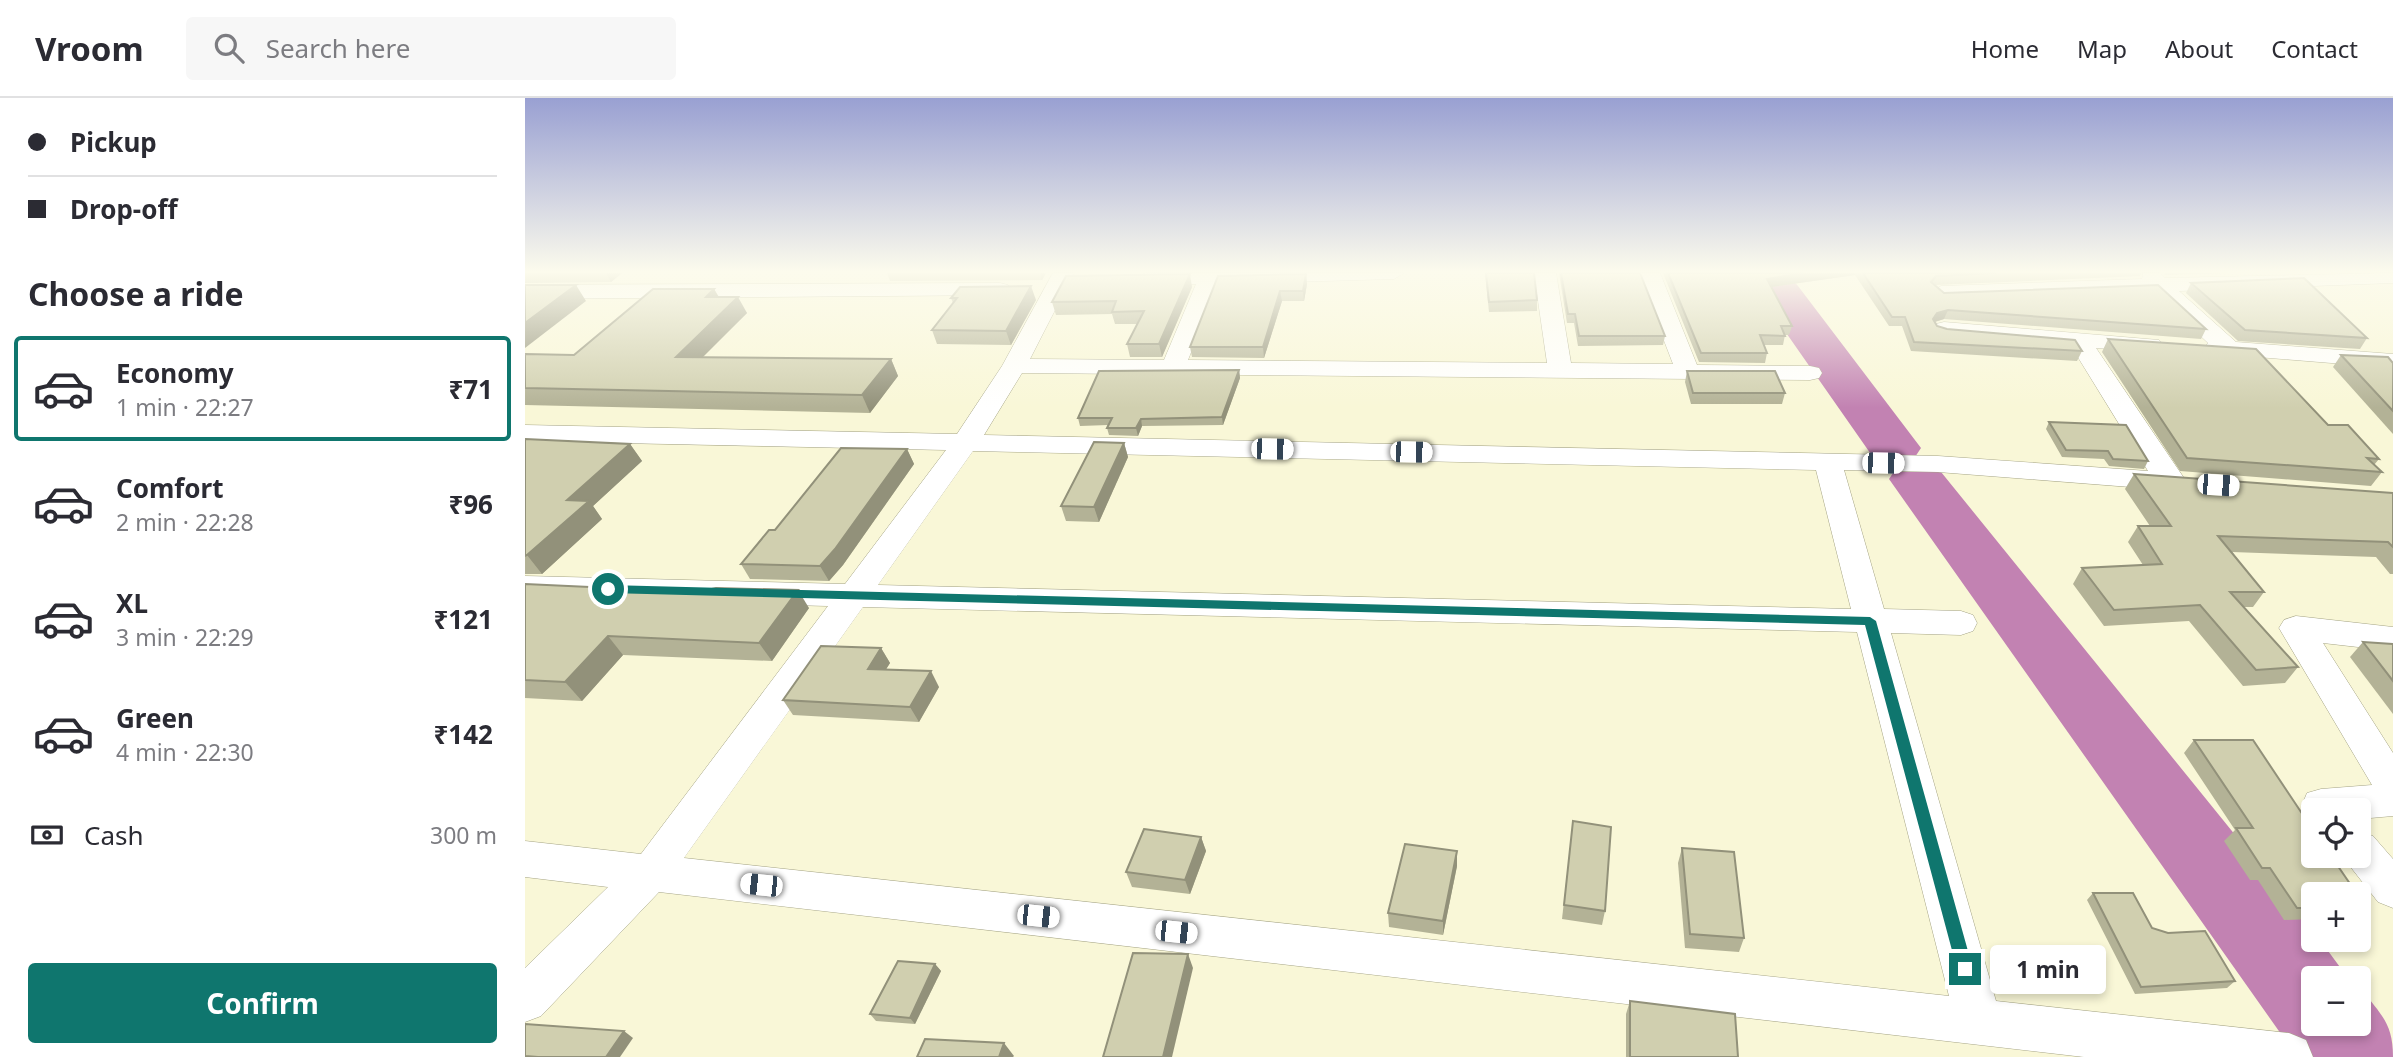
<!DOCTYPE html>
<meta charset="utf-8">
<style>
:root{--surface:#fff;--page:#f7f7f7;--text:#2b2b33;--muted:#7c7c81;--line:#e1e1e2;--accent:#0f766e}
body{margin:0;font-family:"Noto Sans",sans-serif;background:var(--page);color:var(--text);height:100vh;display:flex;flex-direction:column;font-size:26px;white-space:nowrap}
*{box-sizing:border-box;margin:0}
p{font-size:23px;color:var(--muted)}
.icon{flex:none;width:38px;height:38px;fill:none;stroke:currentColor;stroke-width:2;stroke-linecap:round;stroke-linejoin:round}
.map{position:relative;flex:1;overflow:hidden}
.sheet{display:flex;flex-direction:column;background:var(--surface);width:525px}
.sheet>*{flex:none}
.guide{display:grid;align-content:center;height:154px;padding:0 28px;background:var(--surface)}
.tools{position:absolute;left:1776px;top:700px;display:grid;gap:14px}
.tools a{display:grid;place-items:center;width:70px;height:70px;border-radius:7px;background:var(--surface);box-shadow:0 4px 10px #0003;font-size:35px}
.end{position:absolute;width:32px;height:32px;margin:-16px;border:9px solid #0f766e;background:#fff;box-shadow:0 0 0 4px #fff}
.from{border-radius:50%}
.bubble{position:absolute;height:49px;border-radius:7px;background:var(--surface);box-shadow:0 4px 10px #0003;font-size:23px;font-weight:700;line-height:49px;text-align:center}
.car{position:absolute;width:21px;height:42px;margin:-21px -10px;border-radius:9px;box-shadow:0 0 5px 2px #0007;background:linear-gradient(#fff 24%,#345 0 40%,#fff 0 76%,#345 0 86%,#fff 0)}
.guide b{display:flex;align-items:center;gap:24px;height:66px;font-size:26px}
.guide b+b{border-top:2px solid var(--line)}
.guide i{width:18px;height:18px;background:var(--text)}
ul{padding:0;list-style:none}
li{display:flex;align-items:center;gap:21px;height:105px;margin:0 14px 10px;padding:0 14px;border:4px solid transparent;border-radius:7px}
li div{flex:1}
li b{display:block;font-size:26px}
li em{font-style:normal;font-weight:700}
li.selected{border-color:var(--accent)}
li>.icon{width:63px;height:63px;stroke-width:1.5}
h2{padding:0 28px;font-size:32px;line-height:84px}
.pay{display:flex;align-items:center;gap:18px;height:77px;padding:0 28px;font-size:26px}
.pay p{margin-inline-start:auto}
.cta{display:flex;gap:14px;margin-top:auto;padding:14px 28px}
.cta a{flex:1;height:80px;border-radius:7px;background:var(--accent);color:#fff;font-size:28px;font-weight:700;line-height:80px;text-align:center}
header{display:flex;align-items:center;gap:42px;box-sizing:border-box;height:98px;padding:0 35px;background:var(--surface);border-bottom:2px solid var(--line)}
header strong{font-size:33px}
nav{display:flex;gap:38px;margin-inline-start:auto;font-size:24px}
.search{width:490px;height:63px;background:var(--page);display:flex;align-items:center;gap:18px;box-sizing:border-box;padding:0 24px;border-radius:7px;color:var(--muted);font-size:26px}
main{display:flex;flex:1;min-height:0}
.map>svg:first-child{display:block}
</style>
<header>
<strong>Vroom</strong>
<div class="search"><svg class="icon" aria-label="search" viewBox="0 0 24 24"><circle cx="10" cy="10" r="6"/><path d="M15 15l6 6"/></svg>Search here</div>
<nav><a>Home</a><a>Map</a><a>About</a><a>Contact</a></nav>
</header>
<main>
<section class="sheet">
<div class="guide">
<b><i class="from"></i>Pickup</b>
<b><i></i>Drop-off</b>
</div>
<h2>Choose a ride</h2>
<ul>
<li class="selected"><svg class="icon" aria-label="car" viewBox="0 0 24 24"><path d="M5 17H2v-5l4-1 3-4h7l3 4 3 1v5h-3M9 17h6M6 11h13"/><circle cx="7" cy="17" r="2"/><circle cx="17" cy="17" r="2"/></svg><div><b>Economy</b><p>1 min · 22:27</p></div><em>₹71</em></li>
<li><svg class="icon" aria-label="car" viewBox="0 0 24 24"><path d="M5 17H2v-5l4-1 3-4h7l3 4 3 1v5h-3M9 17h6M6 11h13"/><circle cx="7" cy="17" r="2"/><circle cx="17" cy="17" r="2"/></svg><div><b>Comfort</b><p>2 min · 22:28</p></div><em>₹96</em></li>
<li><svg class="icon" aria-label="car" viewBox="0 0 24 24"><path d="M5 17H2v-5l4-1 3-4h7l3 4 3 1v5h-3M9 17h6M6 11h13"/><circle cx="7" cy="17" r="2"/><circle cx="17" cy="17" r="2"/></svg><div><b>XL</b><p>3 min · 22:29</p></div><em>₹121</em></li>
<li><svg class="icon" aria-label="car" viewBox="0 0 24 24"><path d="M5 17H2v-5l4-1 3-4h7l3 4 3 1v5h-3M9 17h6M6 11h13"/><circle cx="7" cy="17" r="2"/><circle cx="17" cy="17" r="2"/></svg><div><b>Green</b><p>4 min · 22:30</p></div><em>₹142</em></li>
</ul>
<div class="pay"><svg class="icon" aria-label="cash" viewBox="0 0 24 24"><path d="M3 7h18v10H3z"/><circle cx="12" cy="12" r="2"/></svg>Cash<p>300 m</p></div>
<div class="cta"><a>Confirm</a></div>
</section>
<div class="map">
<svg width="1868" height="959" viewBox="0 0 1868 959">
<rect width="100%" height="100%" fill="#f9f7d7"/>
<g fill="none" stroke-linecap="round" stroke-linejoin="round">
<!-- river -->
<g fill="#c282b2" fill-rule="evenodd">
<path d="M1215,175h46l12,13 123,162 -8,12 -19,4 -19,-4 -109,-156z"/>
<path d="M1392,364l20,5 376,464v9h7l28,38h-35v46h46v-34l4,1c19,25 30,33 30,66h-95l-9,-20 -8,-3 -392,-555 8,-12z"/>
</g>
<defs>
<g id="street">
<path d="M528,175h21l-44,86 134,1 32,-76 -47,2 -11,-7 7,-6h259l-10,6 -176,5 -30,76 359,3 -13,-90h22l15,90 102,1 -35,-91h22l37,92 113,1 9,2 3,5 -3,5 -9,2 -788,-7 -38,62 954,21 210,15 -77,-125 -127,-10 -8,-2 -4,-5 4,-5 8,-2 215,18 4,5 -4,5 -8,2 -55,-4 90,133 -4,6 -13,3 -231,-18 -94,-2 40,139 77,2 12,4 4,8 -4,8 -12,4 -70,-2 105,368 293,32 17,7 7,17h-229l-1425,-165 -118,124 -16,6v-54l83,-81 -83,-10v-36l116,13 187,-248 -303,-8v-22l320,8 101,-134 -421,-9v-16l432,9 45,-68zM448,353l843,19 35,139 -973,-24zM338,509l994,25 92,364 -1265,-138z"/>
<path d="M1618,175h17l5,5 228,-5v10l-214,8 57,51 157,12v14l-185,-15 -4,-5 4,-5 -54,-51 -213,8 -11,-7 11,-7 201,-7z"/>
<path d="M475,185l8,2 3,5 -3,5 -483,4v-14z"/>
<path d="M1771,518l97,11v24l-70,-8 70,110v63l-34,3v-9h-46v13l-11,-18 5,-12 14,-4 51,-4 -93,-157 5,-8z"/>
<path d="M1834,733l14,5 20,23v49l-15,-6 -36,-46h17z"/>
</g>
</defs>
<!-- street casing -->
<use href="#street" stroke="#a5a485" stroke-width="1"/>
<!-- street -->
<use href="#street" fill="#fff" fill-rule="evenodd"/>
</g>
<!-- wall -->
<g fill="#b3b296">
<path d="M0,175h97l-11,9 -86,1z"/>
<path d="M362,175h159l-4,7 -152,1z"/>
<path d="M960,175h49l3,27v11l-48,1z"/>
<path d="M1034,175h81l25,63 -2,9 -85,1 -4,-23h-7z"/>
<path d="M1138,175h478l-1,3 -205,9 9,8 262,36 -5,10 -257,-20 -9,3 2,4 10,3 135,22 -5,10 -166,-10 -9,-25h-13l-34,-51 -84,12 21,39 -3,9h-4l-2,10h-19l3,8 -2,10 -66,-1z"/>
<path d="M1639,175h67l-65,2z"/>
<path d="M781,176l1,10 -3,17h-22l-18,57 -72,-1 -2,-10z"/>
<path d="M1666,185l176,55 -7,11 -122,-8 -52,-48z"/>
<path d="M667,189l-30,70h-32l-3,-13 10,-20h-22l-3,-10 -56,1 -4,-13z"/>
<path d="M189,191l5,8 28,16 -45,44 189,2 7,17 -28,37 -345,-8v-51l49,1z"/>
<path d="M426,200l85,2 -25,45 -74,-1 -5,-14 21,-27z"/>
<path d="M1583,241l220,86 51,34 -5,6 8,7 -11,14 -191,-15 -78,-119z"/>
<path d="M1816,257l52,8v71l-60,-67z"/>
<path d="M714,272l1,8 -17,47 -81,1 -4,10 -29,-1 -2,-7 1,-3 -28,1 -2,-8z"/>
<path d="M1162,273l98,22 -3,11h-91l-6,-22z"/>
<path d="M1524,324l99,39 -4,8 -35,-3 -5,-7 -42,-2 -16,-28z"/>
<path d="M0,341l105,5 12,17 -49,45 9,13 -60,55h-17z"/>
<path d="M599,345l4,14 -29,65 -33,-1 -5,-15z"/>
<path d="M382,351l7,15 -71,101 -14,16 -79,-2 -9,-15 34,-34z"/>
<path d="M1609,376l259,19v81h-3l-14,-17 -144,-5 32,40 -11,15h-9l54,60 -13,16 -42,3 -54,-65 -85,5 -31,-42 9,-16 61,-3 -15,-23 10,-16h12l-25,-37z"/>
<path d="M0,486l284,24 -37,53 -149,-6 -41,46 -57,-3z"/>
<path d="M1838,544l30,2v70l-43,-57z"/>
<path d="M356,550l9,15 -4,6 53,18 -20,35 -126,-7 -10,-15z"/>
<path d="M1669,642l119,154v25l-29,1 -26,-40h-8l-26,-39 11,-11 -51,-77z"/>
<path d="M1048,723l32,90 -3,14 -40,-6z"/>
<path d="M676,739l5,14 -16,43 -58,-7 -6,-15z"/>
<path d="M1157,750l62,90 -5,14 -54,-4 -7,-85z"/>
<path d="M932,768l-14,69 -54,-8 -1,-14z"/>
<path d="M1568,795l59,35 16,5 67,48 -8,7 -92,6 -48,-94z"/>
<path d="M410,866l6,7 -26,53 -39,-3 -6,-7z"/>
<path d="M1105,903l108,56h-112v-43z"/>
</g>
<!-- shaded-wall -->
<g fill="#92917a">
<path d="M81,175h16l-11,9z"/>
<path d="M515,175h6l-4,7z"/>
<path d="M1278,175h53l-1,2 -90,13 2,-9z"/>
<path d="M665,176l2,13 -30,70 -3,-13z"/>
<path d="M781,176l1,10 -3,17 -1,-10z"/>
<path d="M51,187l10,16 -61,47v-25z"/>
<path d="M506,188l5,14 -25,45 -5,-14z"/>
<path d="M189,191l9,16 -17,-8z"/>
<path d="M755,193l2,10 -18,57 -1,-11z"/>
<path d="M213,199l9,16 -61,61 -10,-17z"/>
<path d="M1423,212l-4,9 -10,3 -1,-3 4,-6z"/>
<path d="M366,261l7,17 -28,37 -8,-18z"/>
<path d="M714,272l1,8 -17,47 -1,-8z"/>
<path d="M616,321l1,7 -4,10 -2,-8z"/>
<path d="M599,345l4,14 -29,65 -5,-15z"/>
<path d="M105,346l12,17 -49,45 9,13 -60,55 -15,-19 40,-55z"/>
<path d="M382,351l7,15 -71,101 -14,16 -9,-15z"/>
<path d="M273,492l11,18 -37,53 -13,-18z"/>
<path d="M83,538l15,19 -41,46 -17,-19z"/>
<path d="M356,550l9,15 -13,21 -9,-15z"/>
<path d="M406,573l8,16 -20,35 -9,-15z"/>
<path d="M676,739l5,14 -16,43 -5,-14z"/>
<path d="M932,753v15l-14,69v-14z"/>
<path d="M663,856l5,14 -21,89h-9z"/>
<path d="M410,866l6,7 -26,53 -5,-6z"/>
<path d="M99,933l9,7 -13,19h-14z"/>
<path d="M479,945l10,13 -1,1h-14z"/>
</g>
<!-- building -->
<g fill="#d0cfaf" stroke="#92917a" stroke-width="2">
<path d="M961,175h48l3,27 -48,2z"/>
<path d="M1036,175h79l25,63h-86l-4,-22h-7z"/>
<path d="M1143,175h135l-36,6 25,47h-11l4,10 -25,-1 7,18h-66z"/>
<path d="M1338,175h133l-60,3 -5,6 13,11 214,-8 48,44 -258,-19 -11,3 -4,6 4,7 10,3 128,11 7,11 -168,-9 -9,-25h-13z"/>
<path d="M665,176l-31,70h-32l17,-33 -32,1 4,-11 -64,1 14,-26z"/>
<path d="M781,176l-3,17h-23l-17,56h-73l28,-71z"/>
<path d="M1779,180l63,60 -122,-8 -54,-47z"/>
<path d="M0,187h51l-51,38z"/>
<path d="M506,188l-25,45 -74,-1 25,-32h-6l9,-11z"/>
<path d="M128,191h61l-8,8h32l-62,60 215,2 -29,36 -337,-7v-34l49,1z"/>
<path d="M1583,241l148,10 72,76h20l31,34 -12,-1 15,14 -195,-14z"/>
<path d="M1816,257l47,2 5,6v48z"/>
<path d="M714,272l-17,47 -81,2 -5,9h-29l5,-10h-34l21,-47z"/>
<path d="M1162,273h88l10,22h-92z"/>
<path d="M1524,324l77,3 22,36 -35,-2 -5,-8 -42,-1z"/>
<path d="M0,341l105,5 -63,56 22,1 -62,54 -2,1z"/>
<path d="M569,344l30,1 -30,64 -33,-1z"/>
<path d="M316,350l66,1 -72,100 -15,17 -79,-2 28,-34h6z"/>
<path d="M1609,376l259,19v54l-5,-5 -170,-6 46,56h-34l68,75 -42,3 -56,-65 -86,5 -32,-42 80,-4 -24,-38h33z"/>
<path d="M0,486l173,8 18,-4 82,2 -39,53 -151,-7 -43,46 -40,-2z"/>
<path d="M1838,544l30,2v37z"/>
<path d="M296,548l60,2 -13,21 63,2 -21,36 -127,-7z"/>
<path d="M1669,642h59l60,90v26h18l26,38h-44v14h-16l-27,-40h-8l-26,-40h17z"/>
<path d="M1048,723l38,6 -6,84 -41,-6z"/>
<path d="M619,731l57,8 -16,43 -59,-8z"/>
<path d="M880,746l52,7 -14,70 -55,-8z"/>
<path d="M1157,750l52,4 10,86 -54,-4z"/>
<path d="M1568,795h40l19,35 16,5 37,-2 30,50 -94,6z"/>
<path d="M1834,800l6,9h-6z"/>
<path d="M608,855l55,1 -25,103h-60z"/>
<path d="M373,863l37,3 -25,54 -40,-4z"/>
<path d="M1105,903l105,13 3,43h-108z"/>
<path d="M0,926l99,7 -18,26h-68l-13,-1z"/>
<path d="M400,941l79,4 -5,14h-82z"/>
</g>
<!-- sky -->
<linearGradient id="sky" x2="0" y2="1"><stop stop-color="#99a0d2"/><stop offset="0.56" stop-color="#fcfbed"/><stop offset="1" stop-color="#fcfbed" stop-opacity="0"/></linearGradient>
<rect width="1868" height="310" fill="url(#sky)"/>
<!-- route -->
<path fill="#0f766e" d="M83,487l1262,32 6,4 97,348 -8,8 -8,-8 -92,-344 -1257,-32 -6,-4z"/>
</svg>
<div class="tools">
<a><svg class="icon" aria-label="locate" viewBox="0 0 24 24"><circle cx="12" cy="12" r="6"/><path d="M12 2v4M12 18v4M2 12h4M18 12h4"/></svg></a>
<a>+</a>
<a>−</a>
</div>
<i class="end from" style="left:83px;top:491px"></i>
<i class="end" style="left:1440px;top:871px"></i>
<div class="bubble" style="left:1465px;top:847px;width:116px">1 min</div>
<i class="car" style="left:747px;top:351px;rotate:91deg"></i>
<i class="car" style="left:886px;top:354px;rotate:91deg"></i>
<i class="car" style="left:1358px;top:365px;rotate:91deg"></i>
<i class="car" style="left:1693px;top:387px;rotate:94deg"></i>
<i class="car" style="left:236px;top:787px;rotate:276deg"></i>
<i class="car" style="left:513px;top:818px;rotate:96deg"></i>
<i class="car" style="left:651px;top:834px;rotate:96deg"></i>
</div>
</main>
